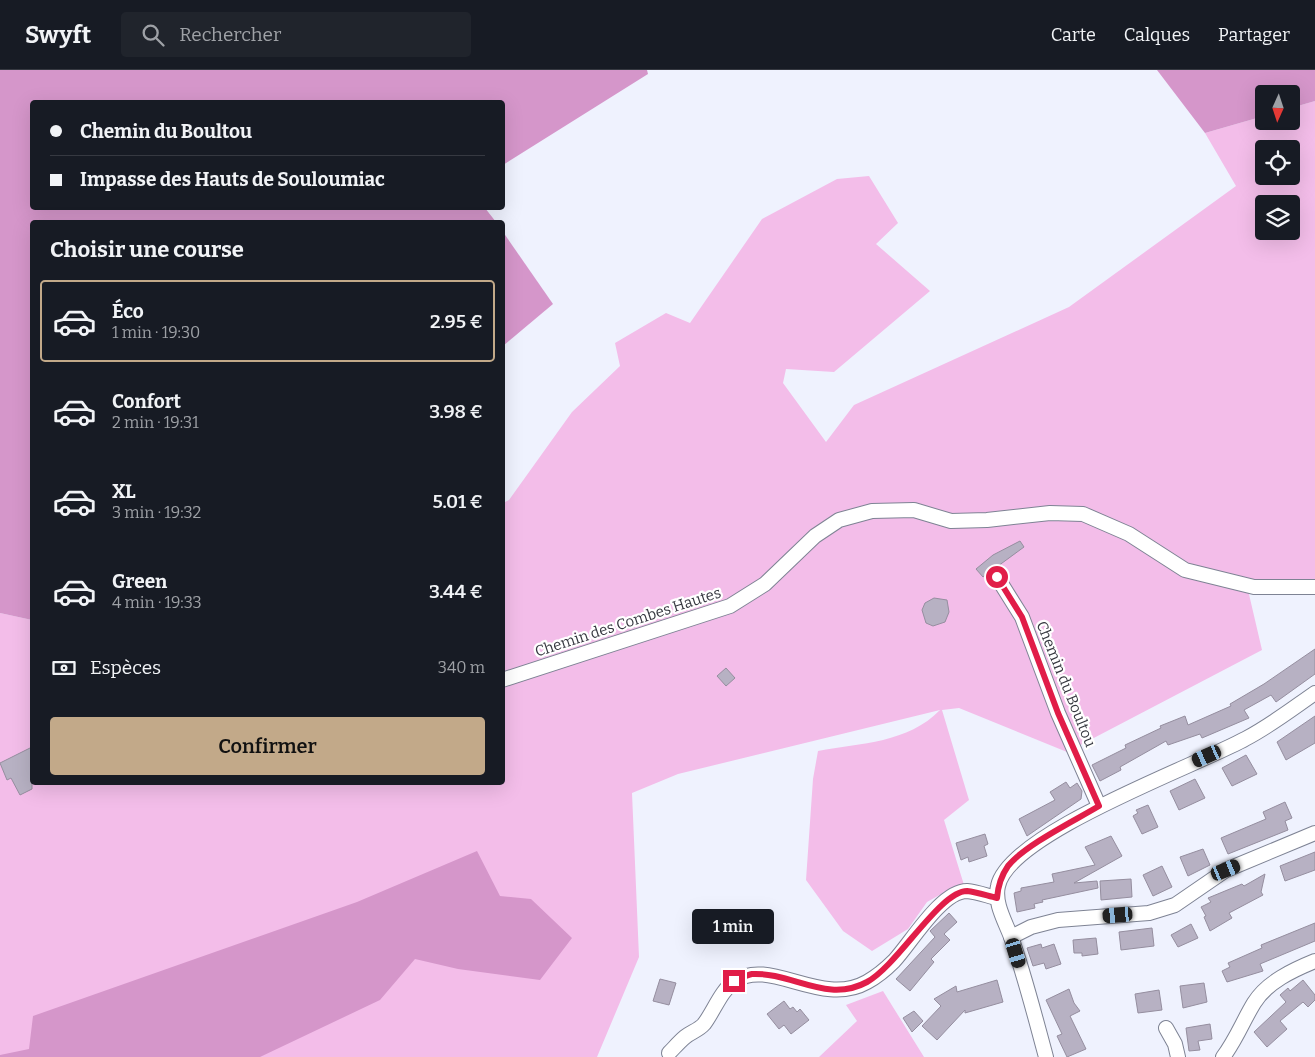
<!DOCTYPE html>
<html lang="fr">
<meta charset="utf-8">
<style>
:root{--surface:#171b24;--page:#20242c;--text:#f1f3f6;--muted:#9ea1a6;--line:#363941;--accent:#c2a989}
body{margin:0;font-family:Bitter,serif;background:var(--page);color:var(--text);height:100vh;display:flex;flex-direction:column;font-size:19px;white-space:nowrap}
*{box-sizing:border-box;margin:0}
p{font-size:16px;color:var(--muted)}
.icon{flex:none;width:28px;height:28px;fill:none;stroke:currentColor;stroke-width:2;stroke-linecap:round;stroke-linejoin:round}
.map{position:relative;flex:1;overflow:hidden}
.panel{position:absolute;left:30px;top:150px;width:475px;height:565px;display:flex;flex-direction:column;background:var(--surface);border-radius:5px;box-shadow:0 5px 20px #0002}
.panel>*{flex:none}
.top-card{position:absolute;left:30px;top:30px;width:475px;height:110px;border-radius:5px;box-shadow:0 5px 20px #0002;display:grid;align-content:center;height:110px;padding:0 20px;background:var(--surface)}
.needle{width:32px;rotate:183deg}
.fabs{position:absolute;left:1255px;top:15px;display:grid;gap:10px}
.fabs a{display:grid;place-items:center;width:45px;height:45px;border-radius:5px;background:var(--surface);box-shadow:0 5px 20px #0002;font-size:25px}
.end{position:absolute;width:22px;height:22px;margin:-11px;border:6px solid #e11d48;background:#fff;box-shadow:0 0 0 2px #fff}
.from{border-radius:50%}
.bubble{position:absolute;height:35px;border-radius:5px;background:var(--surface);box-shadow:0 5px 20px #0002;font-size:16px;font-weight:600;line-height:35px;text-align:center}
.car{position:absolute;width:15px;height:30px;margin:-15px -8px;border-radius:6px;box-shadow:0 0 4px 1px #0007;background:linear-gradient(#222 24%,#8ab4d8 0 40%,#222 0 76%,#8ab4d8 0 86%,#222 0)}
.top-card b{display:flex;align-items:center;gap:18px;height:48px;font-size:19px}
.top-card b+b{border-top:1px solid var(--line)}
.top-card i{width:12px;height:12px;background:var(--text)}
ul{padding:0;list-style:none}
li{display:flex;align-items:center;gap:15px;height:82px;margin:0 10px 8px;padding:0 10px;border:2px solid transparent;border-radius:5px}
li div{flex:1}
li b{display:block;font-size:19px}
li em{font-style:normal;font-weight:600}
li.active{border-color:var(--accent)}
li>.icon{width:45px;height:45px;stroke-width:1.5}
h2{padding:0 20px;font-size:22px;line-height:60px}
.pay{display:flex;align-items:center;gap:12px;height:55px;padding:0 20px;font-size:19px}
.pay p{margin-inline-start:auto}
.cta{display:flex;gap:10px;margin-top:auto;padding:10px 20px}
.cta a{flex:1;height:58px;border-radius:5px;background:var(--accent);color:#111;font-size:20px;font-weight:600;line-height:58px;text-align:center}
header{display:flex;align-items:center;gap:30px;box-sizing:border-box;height:70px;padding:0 25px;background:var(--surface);border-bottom:1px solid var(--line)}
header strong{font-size:24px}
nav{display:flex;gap:28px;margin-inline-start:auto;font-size:18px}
.search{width:350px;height:45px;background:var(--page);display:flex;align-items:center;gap:12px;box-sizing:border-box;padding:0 18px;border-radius:5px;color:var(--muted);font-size:19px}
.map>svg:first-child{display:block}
</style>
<header>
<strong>Swyft</strong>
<div class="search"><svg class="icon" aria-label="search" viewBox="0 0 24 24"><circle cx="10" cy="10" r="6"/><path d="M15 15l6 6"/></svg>Rechercher</div>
<nav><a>Carte</a><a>Calques</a><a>Partager</a></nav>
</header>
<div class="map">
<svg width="1315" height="987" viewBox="0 0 1315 987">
<rect width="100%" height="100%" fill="#eff2fe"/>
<!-- green -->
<g fill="#f3bde9" fill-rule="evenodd">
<path d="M1315,31v488l-67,1 14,60 -195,102 -108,-44 -17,2 27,90 -25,20 20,65 -12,3 -25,14 -19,27 -36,22 -29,-20 -37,-51 7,-101 5,-28c43,-8 90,-8 122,-41l-262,64 -46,19 7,164 -42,100h-597v-444l32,7v162h470l1,-279 6,-3 63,-88 48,-46 -5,-23 51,-30 24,10 72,-104 75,-40 32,-3 29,47 -22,21 54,47 -96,81 -48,-3 -3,14 43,59 28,-37 215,-98 167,-121 -31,-53 59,-17v5h27v-13zM1264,79h27v27h-27zM1264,134h27v27h-27z"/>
<path d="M883,921l41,66h-105l38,-36 -11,-16z"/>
</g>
<!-- forest -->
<g fill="#d596ca">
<path d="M0,0h647l1,4 -145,91 -1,-63h-470v106h453l11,14h-464v398l-32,-7z"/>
<path d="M1157,0h158v31l-24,7v-14h-27v22l-59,17z"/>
<path d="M503,162l50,72 -50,42h-1z"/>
<path d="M477,781l23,45 31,3 41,39 -32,42 -82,-11 -43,-10 -35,41 -120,57h-260v-2l29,-6 4,-33 324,-114z"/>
</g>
<!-- building -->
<g fill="#b7b1c3" stroke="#958e9f">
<path d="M1020,471l4,6 -41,30 -7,-8 17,-14z"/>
<path d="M934,528l13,2 2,12 -4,10 -12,4 -7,-3 -4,-13 3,-7z"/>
<path d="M1315,579v25l-39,28 -5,-7 -27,15 5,8 -47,20 -2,-4 -32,11 -2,-4 -46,26 1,3 -21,11 -8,-16 34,-17 -1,-3 36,-17 -1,-2 25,-10 3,9 43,-19 -1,-2 34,-20z"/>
<path d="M726,598l9,10 -9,8 -9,-10z"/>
<path d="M1315,646v27l-29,17 -9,-18z"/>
<path d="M32,677v42l-12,6 -9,-17 -4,2 -7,-17z"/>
<path d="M1246,685l11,19 -25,12 -10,-18z"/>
<path d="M1195,709l10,19 -26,12 -9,-19z"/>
<path d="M1066,712l4,6 7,-5 5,8 -1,8 -54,37 -8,-17 36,-19 -5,-8z"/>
<path d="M1285,732l7,16 -7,3 3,9 -60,24 -7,-16 45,-19 -3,-7z"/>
<path d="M1148,735l10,22 -16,7 -9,-18 5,-3 -2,-3z"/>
<path d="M985,764l3,10 -4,2 3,10 -18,6 -1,-5 -7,3 -5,-17z"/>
<path d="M1111,766l11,20 -48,27 23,-2 1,7 -56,12 1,2 -9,2 1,4 -18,4 -3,-19 7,-2v-3l33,-6 -2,-8 43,-9 -10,-18z"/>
<path d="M1203,779l7,16 -22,11 -8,-19z"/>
<path d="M1315,782v18l-30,11 -5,-15z"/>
<path d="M1162,796l10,21 -19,9 -10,-21z"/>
<path d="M1265,804l-4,18 2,3 -34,18 3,5 -22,13 -6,-14 2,-1 -5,-9 10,-5 -3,-4 34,-14 2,2z"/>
<path d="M1131,809l1,18 -31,3 -1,-19z"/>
<path d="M949,843l8,9 -13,12 6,6 -19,19 3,3 -24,29 -14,-12 39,-42 -5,-6z"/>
<path d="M1315,853v18l-55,23 3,7 -36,11 -5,-11 8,-4 -2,-4 34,-15 -1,-3z"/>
<path d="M1191,854l7,14 -20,9 -7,-12z"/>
<path d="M1152,858l2,18 -33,4 -2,-18z"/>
<path d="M1096,868l2,16 -16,2v-3h-8l-1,-13z"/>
<path d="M1041,874l1,4 12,-4 7,20 -15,5 -2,-6 -11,3 -6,-18z"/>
<path d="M660,909l16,4 -7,22 -16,-4z"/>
<path d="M997,910l6,22 -38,11v-3l-28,30 -15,-14 19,-20 -7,-7 22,-13 1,6z"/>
<path d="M1303,910l12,15v5l-7,7 -5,-5 -23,19 7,8 -20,18 -13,-15 32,-30 -6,-7 8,-7 2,3z"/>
<path d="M1204,913l3,19 -24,6 -3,-22z"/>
<path d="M1069,919l5,14 6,8 -10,5 16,33 -19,8 -10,-21 5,-2 -16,-34z"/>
<path d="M1159,920l3,20 -24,3 -3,-19z"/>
<path d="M784,931l6,8 3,-2 4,5 3,-3 9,11 -18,14 -7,-9 -5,4 -12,-15z"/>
<path d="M914,941l9,10 -11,11 -9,-14z"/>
<path d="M1210,954l2,15 -14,2 2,9 -11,1 -3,-23z"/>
</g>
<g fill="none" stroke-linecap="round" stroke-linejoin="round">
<defs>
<g id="minor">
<path d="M997,507l25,40 36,96 41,93"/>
<path d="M502,610l228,-74 35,-22 50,-48 24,-16 33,-9 42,-1 37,11 36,-1 63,-7 33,1 46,20 56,36 69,17h61"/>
<path d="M1011,867l20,-10 27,-7 91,-7 26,-8 51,-35 89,-37"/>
<path d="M1166,958l9,16 3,13"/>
<path d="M669,983c5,-5 10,-11 16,-16 6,-5 14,-7 19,-13 10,-13 17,-34 31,-43 35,-24 86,27 132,1 9,-5 20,-14 27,-21 17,-18 47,-70 73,-70 10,1 21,5 30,7"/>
<path d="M1046,987c-11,-40 -21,-81 -35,-120 -6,-16 -17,-34 -13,-51 11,-53 198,-120 247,-147 25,-13 47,-30 70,-46"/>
<path d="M1223,987c13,-17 20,-36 31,-54 13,-21 39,-33 61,-42"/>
</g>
</defs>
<!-- minor casing -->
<use href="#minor" stroke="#7e8394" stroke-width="16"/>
<!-- minor -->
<use href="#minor" stroke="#fff" stroke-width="14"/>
</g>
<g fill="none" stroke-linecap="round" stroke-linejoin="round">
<!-- route -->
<path stroke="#e11d48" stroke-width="6" d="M734,911c6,-2 12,-6 18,-7 40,-2 75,30 115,8 31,-17 73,-91 100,-91 10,1 21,5 30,7 1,-12 4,-22 11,-32 17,-21 66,-45 91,-60l-41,-93 -36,-96 -25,-40"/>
</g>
<g text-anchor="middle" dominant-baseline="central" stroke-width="4.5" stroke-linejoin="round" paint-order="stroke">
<!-- street labels -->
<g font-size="15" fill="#35373f" stroke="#fff">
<text transform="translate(628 552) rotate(-18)">Chemin des Combes Hautes</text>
<text transform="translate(1066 614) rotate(68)">Chemin du Boultou</text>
</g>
</g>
</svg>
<div class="fabs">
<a><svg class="needle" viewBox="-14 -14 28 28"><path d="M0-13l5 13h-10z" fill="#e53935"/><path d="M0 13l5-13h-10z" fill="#9ea1a6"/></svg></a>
<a><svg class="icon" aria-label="locate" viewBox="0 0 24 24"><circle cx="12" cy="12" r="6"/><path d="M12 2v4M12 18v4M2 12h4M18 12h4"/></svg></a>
<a><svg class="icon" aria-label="layers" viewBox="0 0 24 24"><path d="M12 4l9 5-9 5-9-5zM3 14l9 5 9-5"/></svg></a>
</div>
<i class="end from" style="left:997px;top:507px"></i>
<i class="end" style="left:734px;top:911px"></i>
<div class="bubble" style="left:692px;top:839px;width:82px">1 min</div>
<i class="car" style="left:1207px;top:686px;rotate:246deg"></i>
<i class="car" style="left:1226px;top:800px;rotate:68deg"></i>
<i class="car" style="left:1118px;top:845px;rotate:265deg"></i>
<i class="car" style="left:1016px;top:883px;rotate:163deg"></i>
<div class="top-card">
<b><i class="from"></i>Chemin du Boultou</b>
<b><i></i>Impasse des Hauts de Souloumiac</b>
</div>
<section class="panel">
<h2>Choisir une course</h2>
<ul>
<li class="active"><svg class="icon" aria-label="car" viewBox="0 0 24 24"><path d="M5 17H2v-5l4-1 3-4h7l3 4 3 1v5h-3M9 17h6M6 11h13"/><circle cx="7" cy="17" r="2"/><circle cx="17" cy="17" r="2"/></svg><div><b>Éco</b><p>1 min · 19:30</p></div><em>2.95 €</em></li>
<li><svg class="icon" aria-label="car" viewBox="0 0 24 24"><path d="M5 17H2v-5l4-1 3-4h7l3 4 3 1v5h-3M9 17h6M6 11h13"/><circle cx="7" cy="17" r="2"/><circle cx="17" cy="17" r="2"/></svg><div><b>Confort</b><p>2 min · 19:31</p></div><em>3.98 €</em></li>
<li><svg class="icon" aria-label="car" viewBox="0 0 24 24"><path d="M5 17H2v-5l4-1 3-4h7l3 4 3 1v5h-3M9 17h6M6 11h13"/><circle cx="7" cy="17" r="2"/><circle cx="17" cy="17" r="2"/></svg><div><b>XL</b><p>3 min · 19:32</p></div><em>5.01 €</em></li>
<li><svg class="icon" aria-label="car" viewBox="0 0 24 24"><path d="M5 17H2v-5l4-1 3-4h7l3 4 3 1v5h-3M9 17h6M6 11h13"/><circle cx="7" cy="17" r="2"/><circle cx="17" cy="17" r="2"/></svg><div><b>Green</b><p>4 min · 19:33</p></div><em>3.44 €</em></li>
</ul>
<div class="pay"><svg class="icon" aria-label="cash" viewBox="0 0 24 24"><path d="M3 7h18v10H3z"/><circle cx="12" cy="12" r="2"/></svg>Espèces<p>340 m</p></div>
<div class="cta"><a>Confirmer</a></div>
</section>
</div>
